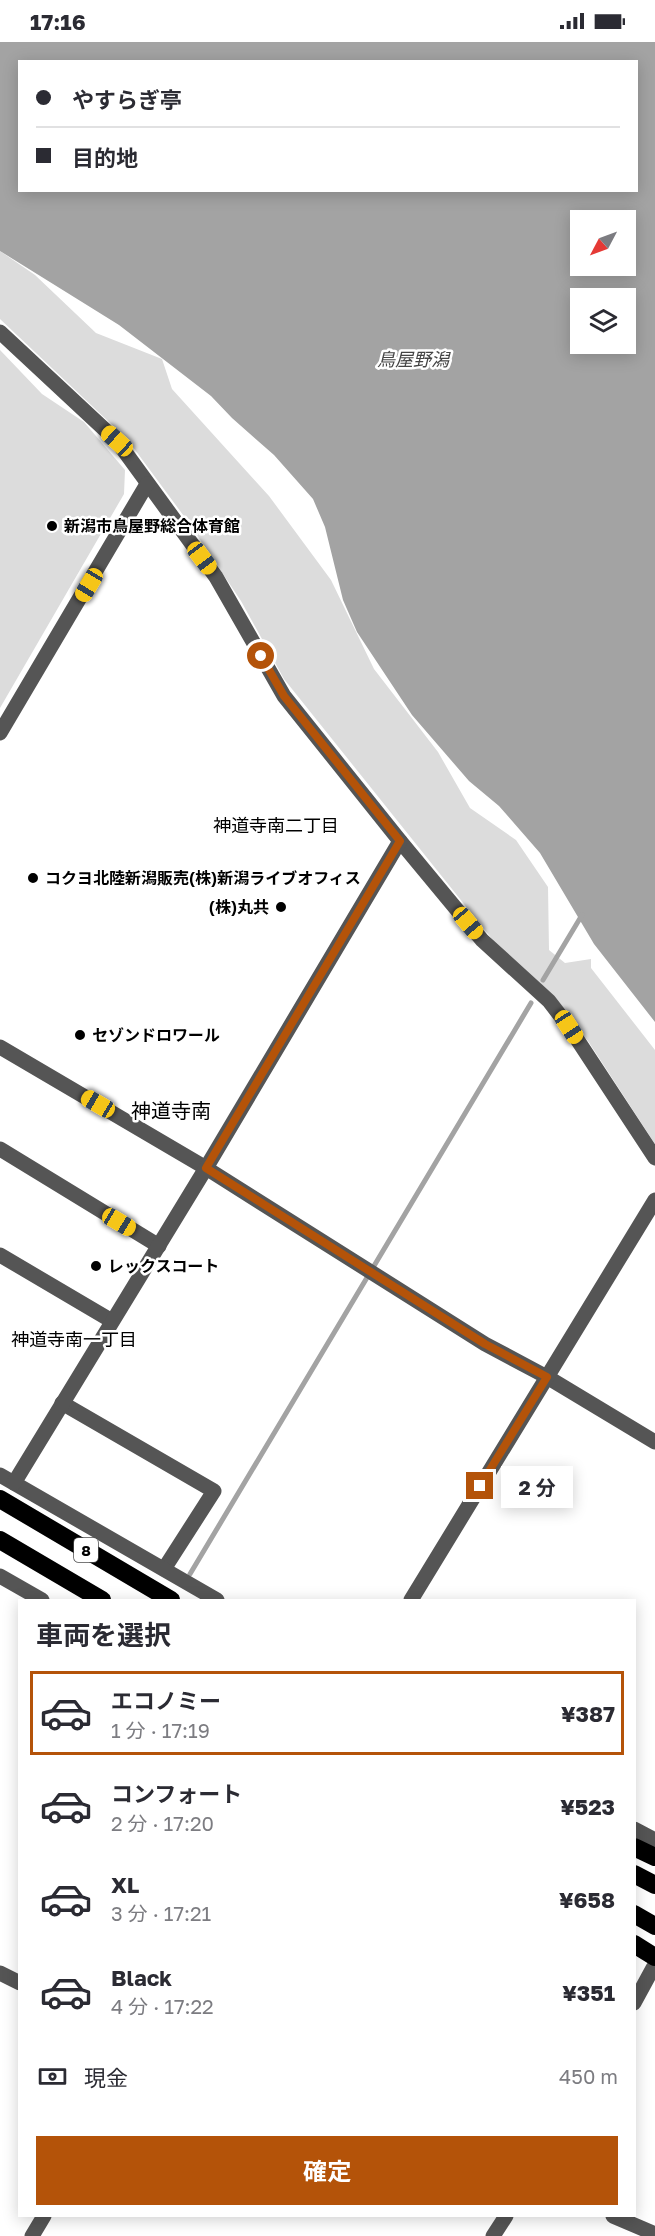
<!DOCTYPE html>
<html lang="ja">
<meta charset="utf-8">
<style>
:root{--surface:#fff;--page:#f2f2f3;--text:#2b2b33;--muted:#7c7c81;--line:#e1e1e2;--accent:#b45309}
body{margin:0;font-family:"Golos Text","Noto Sans JP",sans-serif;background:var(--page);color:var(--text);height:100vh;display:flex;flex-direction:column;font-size:22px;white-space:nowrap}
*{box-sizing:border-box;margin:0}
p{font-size:20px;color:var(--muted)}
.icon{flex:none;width:33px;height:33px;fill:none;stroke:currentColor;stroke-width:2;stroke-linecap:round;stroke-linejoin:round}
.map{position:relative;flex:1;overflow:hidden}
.details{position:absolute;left:18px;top:1557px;width:618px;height:618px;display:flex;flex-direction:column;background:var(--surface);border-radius:0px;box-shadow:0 3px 15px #0003}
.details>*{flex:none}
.top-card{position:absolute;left:18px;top:18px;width:620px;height:132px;border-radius:0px;box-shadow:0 3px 15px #0003;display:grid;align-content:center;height:132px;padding:0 18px;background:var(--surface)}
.needle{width:39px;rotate:229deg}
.fabs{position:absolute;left:570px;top:168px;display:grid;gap:12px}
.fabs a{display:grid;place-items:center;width:66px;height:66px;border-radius:0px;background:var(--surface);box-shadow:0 3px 15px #0003;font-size:30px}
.end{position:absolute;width:27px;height:27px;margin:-14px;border:8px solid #b45309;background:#fff;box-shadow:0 0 0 3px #fff}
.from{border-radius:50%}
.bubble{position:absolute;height:42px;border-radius:0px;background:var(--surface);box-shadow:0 3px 15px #0003;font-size:20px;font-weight:700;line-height:42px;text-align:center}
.car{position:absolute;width:18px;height:36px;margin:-18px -9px;border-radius:8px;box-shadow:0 0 4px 2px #0007;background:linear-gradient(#f5c518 24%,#345 0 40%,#f5c518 0 76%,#345 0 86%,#f5c518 0)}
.top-card b{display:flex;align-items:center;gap:21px;height:57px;font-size:22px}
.top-card b+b{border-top:2px solid var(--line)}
.top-card i{width:15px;height:15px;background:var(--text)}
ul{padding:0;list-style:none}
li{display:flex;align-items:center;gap:18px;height:84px;margin:0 12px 9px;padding:0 6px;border:3px solid transparent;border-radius:0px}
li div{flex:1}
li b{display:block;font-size:22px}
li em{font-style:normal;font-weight:700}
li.active{border-color:var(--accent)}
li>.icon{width:54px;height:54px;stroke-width:1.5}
h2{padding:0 18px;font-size:27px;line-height:72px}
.pay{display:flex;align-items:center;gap:15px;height:66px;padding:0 18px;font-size:22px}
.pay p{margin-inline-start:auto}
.button{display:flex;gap:12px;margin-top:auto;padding:12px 18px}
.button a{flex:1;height:69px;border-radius:0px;background:var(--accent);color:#fff;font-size:24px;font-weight:700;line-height:69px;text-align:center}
.status{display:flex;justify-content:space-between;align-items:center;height:42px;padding:0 30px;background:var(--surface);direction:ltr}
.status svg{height:16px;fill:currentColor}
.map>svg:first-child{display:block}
</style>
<div class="status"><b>17:16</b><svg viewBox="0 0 49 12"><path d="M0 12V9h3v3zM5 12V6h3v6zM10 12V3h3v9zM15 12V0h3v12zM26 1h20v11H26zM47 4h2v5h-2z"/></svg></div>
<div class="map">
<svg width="655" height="2194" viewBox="0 0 655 2194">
<rect width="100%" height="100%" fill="#fff"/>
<!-- green -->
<g fill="#dcdcdc">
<path d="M0,209l35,24 61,58 66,26 10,30 97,107 62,84 43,89 64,83 32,56 46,32 32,47 1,63 16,13 26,-4v9l64,82v94l-67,-103 -41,-50 -51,-47 -212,-265 -43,-78 -52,-78 -62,-84 -127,-120z"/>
<path d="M0,308l42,44 42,28 41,48 -1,24 -124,214z"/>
</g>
<!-- water -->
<path fill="#a3a3a3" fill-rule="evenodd" d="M0,0h655v980l-61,-78 -54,-91 -41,-47 -30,-25 -57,-66 -55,-83 -14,-32 -18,-73 -12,-28 -39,-44 -42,-37 -21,-22 -92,-71 -119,-74zM20,20h616v128h-616zM580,178h46v46h-46zM580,256h46v46h-46z"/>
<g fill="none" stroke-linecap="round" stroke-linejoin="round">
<!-- stream -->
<g stroke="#a3a3a3" stroke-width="5">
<path d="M543,938l39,-65"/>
<path d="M190,1532l341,-571"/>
</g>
<!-- minor -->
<g stroke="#555" stroke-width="15">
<path d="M0,290l117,109 99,136 68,119 116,145 82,99 67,61 20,26 86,131"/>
<path d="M0,691l147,-249"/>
<path d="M0,1005l206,121 279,176 62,33 108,65"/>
<path d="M0,1107l159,97"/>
<path d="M0,1213l112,66"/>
<path d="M62,1361l152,88 -50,78"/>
<path d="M0,1433l217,125"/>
<path d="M14,1441l192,-315 194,-327"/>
<path d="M0,1534l42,24"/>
<path d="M411,1558l244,-400"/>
<path d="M634,1787l21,11"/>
<path d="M0,1931l20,10"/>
<path d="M634,1961l19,-35"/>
<path d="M613,2174l42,18"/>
<path d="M32,2194l12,-20"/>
<path d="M493,2194l13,-20"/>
</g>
<!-- highway -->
<g stroke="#000" stroke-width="18">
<path d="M0,1457l171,101"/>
<path d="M0,1498l102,60"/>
<path d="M634,1805l21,10"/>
<path d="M634,1832l21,11"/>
<path d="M634,1872l21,12"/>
<path d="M634,1902l21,13"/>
</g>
</g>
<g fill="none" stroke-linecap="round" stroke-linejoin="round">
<!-- route -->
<path stroke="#b45309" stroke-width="8" d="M261,614l23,40 116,145 -194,327 279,176 62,33 -67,109"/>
</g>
<!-- markers -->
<g fill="#000" stroke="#fff" stroke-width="2">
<circle cx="52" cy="484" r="6"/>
<circle cx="33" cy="836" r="6"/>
<circle cx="281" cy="865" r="6"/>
<circle cx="80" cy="993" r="6"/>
<circle cx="96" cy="1224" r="6"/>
</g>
<g text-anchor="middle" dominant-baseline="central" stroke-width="5" stroke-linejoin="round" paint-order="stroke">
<!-- shield labels -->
<rect fill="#fff" stroke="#4c4c4c" stroke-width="1.5" x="74" y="1496" width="24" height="24" rx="4.5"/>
<g font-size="15" font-weight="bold" fill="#000">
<text x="86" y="1508">8</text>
</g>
<!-- poi labels -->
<g font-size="16" font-weight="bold" fill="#000" stroke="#fff" text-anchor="start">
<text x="64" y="484">新潟市鳥屋野総合体育館</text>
<text x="45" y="836">コクヨ北陸新潟販売(株)新潟ライブオフィス</text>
<text x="269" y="865" text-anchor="end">(株)丸共</text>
<text x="92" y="993">セゾンドロワール</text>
<text x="108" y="1224">レックスコート</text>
</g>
<!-- water labels -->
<g font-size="18" font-style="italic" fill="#444" stroke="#fff">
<text x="413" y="317">鳥屋野潟</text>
</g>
<!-- neighbourhood labels -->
<g font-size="18" fill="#000" stroke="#fff">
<text x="276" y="783">神道寺南二丁目</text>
<text x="74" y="1297">神道寺南一丁目</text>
</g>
<!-- quarter labels -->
<g font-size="20" fill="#000" stroke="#fff">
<text x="171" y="1068">神道寺南</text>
</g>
</g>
</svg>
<div class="fabs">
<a><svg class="needle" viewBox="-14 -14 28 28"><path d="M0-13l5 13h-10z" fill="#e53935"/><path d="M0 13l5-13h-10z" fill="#7c7c81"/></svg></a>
<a><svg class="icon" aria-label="layers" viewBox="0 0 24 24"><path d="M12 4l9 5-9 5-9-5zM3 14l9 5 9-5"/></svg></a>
</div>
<i class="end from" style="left:261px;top:614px"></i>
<i class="end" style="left:480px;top:1444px"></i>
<div class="bubble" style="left:501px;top:1424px;width:72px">2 分</div>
<i class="car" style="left:117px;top:399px;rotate:312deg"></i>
<i class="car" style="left:202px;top:516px;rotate:143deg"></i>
<i class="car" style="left:89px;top:543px;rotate:211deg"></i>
<i class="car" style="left:468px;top:881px;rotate:140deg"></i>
<i class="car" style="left:569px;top:985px;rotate:147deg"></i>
<i class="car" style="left:98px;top:1062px;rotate:300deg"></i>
<i class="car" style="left:119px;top:1180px;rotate:121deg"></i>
<div class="top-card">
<b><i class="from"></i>やすらぎ亭</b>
<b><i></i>目的地</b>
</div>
<section class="details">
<h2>車両を選択</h2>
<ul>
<li class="active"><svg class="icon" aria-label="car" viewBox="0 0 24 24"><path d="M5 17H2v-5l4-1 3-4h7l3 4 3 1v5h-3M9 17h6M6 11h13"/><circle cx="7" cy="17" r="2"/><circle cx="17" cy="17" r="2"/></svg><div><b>エコノミー</b><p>1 分 · 17:19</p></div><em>¥387</em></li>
<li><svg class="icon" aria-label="car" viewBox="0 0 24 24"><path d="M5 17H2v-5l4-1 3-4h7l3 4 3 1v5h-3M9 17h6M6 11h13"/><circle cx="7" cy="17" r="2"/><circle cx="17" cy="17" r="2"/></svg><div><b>コンフォート</b><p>2 分 · 17:20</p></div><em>¥523</em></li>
<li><svg class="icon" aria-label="car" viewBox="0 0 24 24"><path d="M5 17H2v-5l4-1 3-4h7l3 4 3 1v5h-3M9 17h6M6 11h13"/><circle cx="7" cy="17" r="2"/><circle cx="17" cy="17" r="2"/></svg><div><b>XL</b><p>3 分 · 17:21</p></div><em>¥658</em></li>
<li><svg class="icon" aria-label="car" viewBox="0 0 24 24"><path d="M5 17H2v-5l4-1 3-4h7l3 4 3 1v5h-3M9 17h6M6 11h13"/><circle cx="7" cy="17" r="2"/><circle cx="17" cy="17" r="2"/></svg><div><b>Black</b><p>4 分 · 17:22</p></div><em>¥351</em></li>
</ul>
<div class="pay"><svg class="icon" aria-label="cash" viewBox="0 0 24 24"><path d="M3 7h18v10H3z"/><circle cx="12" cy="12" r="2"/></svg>現金<p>450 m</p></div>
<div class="button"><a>確定</a></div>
</section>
</div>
